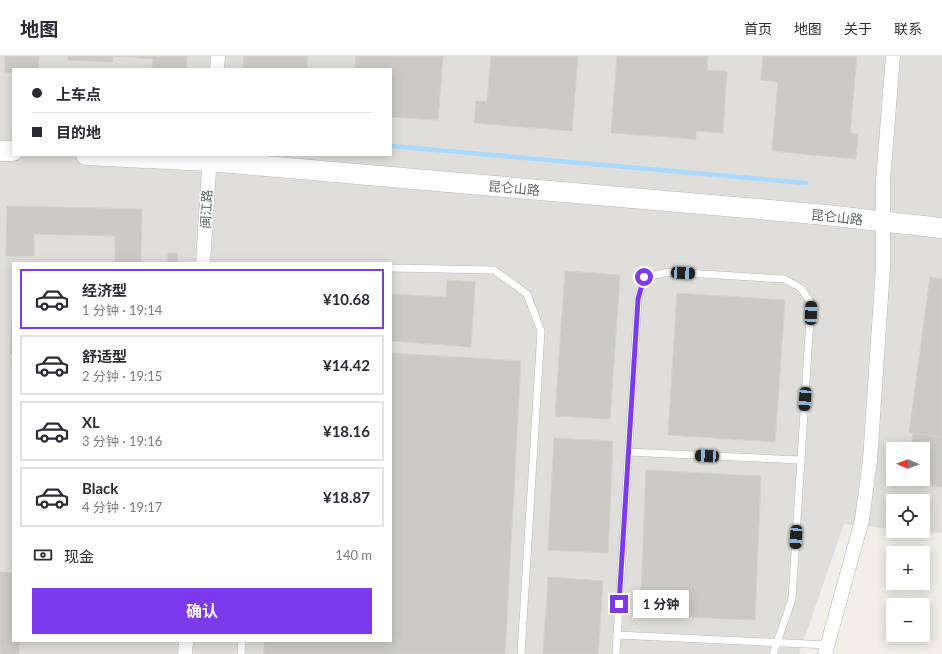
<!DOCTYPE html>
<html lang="zh">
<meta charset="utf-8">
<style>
:root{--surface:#fff;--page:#f2f2f3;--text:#2b2b33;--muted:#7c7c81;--line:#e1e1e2;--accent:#7c3aed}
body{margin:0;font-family:Lato,"Noto Sans SC",sans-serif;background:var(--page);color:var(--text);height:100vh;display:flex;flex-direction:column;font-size:15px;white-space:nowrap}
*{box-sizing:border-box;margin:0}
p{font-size:13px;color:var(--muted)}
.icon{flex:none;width:22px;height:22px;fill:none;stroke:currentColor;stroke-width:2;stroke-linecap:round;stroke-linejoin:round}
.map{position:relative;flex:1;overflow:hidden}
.panel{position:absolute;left:12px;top:206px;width:380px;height:380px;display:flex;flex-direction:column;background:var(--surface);border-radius:0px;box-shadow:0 2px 10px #0003}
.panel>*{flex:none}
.top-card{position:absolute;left:12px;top:12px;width:380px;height:88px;border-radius:0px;box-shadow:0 2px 10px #0003;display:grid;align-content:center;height:88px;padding:0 20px;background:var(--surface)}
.needle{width:26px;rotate:271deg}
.fabs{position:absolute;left:886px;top:386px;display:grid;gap:8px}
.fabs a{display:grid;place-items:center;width:44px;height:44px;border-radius:0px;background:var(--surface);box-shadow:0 2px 10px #0003;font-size:20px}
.end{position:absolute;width:18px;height:18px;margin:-9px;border:5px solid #7c3aed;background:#fff;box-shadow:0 0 0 2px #fff}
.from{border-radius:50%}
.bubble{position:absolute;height:28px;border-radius:0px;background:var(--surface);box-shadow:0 2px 10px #0003;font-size:13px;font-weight:700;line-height:28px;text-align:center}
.car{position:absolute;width:12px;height:24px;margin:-12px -6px;border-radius:5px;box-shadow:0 0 3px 1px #0007;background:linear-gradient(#222 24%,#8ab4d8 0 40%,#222 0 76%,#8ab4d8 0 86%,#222 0)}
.top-card b{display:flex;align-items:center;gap:14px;height:38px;font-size:15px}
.top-card b+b{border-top:1px solid var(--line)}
.top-card i{width:10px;height:10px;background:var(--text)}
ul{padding:7px 0 0;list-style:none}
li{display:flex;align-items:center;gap:12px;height:60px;margin:0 8px 6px;padding:0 12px;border:2px solid var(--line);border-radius:0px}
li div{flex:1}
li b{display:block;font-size:15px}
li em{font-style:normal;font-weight:700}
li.current{border-color:var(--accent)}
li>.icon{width:36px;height:36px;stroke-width:1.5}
.pay{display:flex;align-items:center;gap:10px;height:44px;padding:0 20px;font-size:15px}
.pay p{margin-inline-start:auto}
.primary-button{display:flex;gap:8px;margin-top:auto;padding:8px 20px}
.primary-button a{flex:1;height:46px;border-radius:0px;background:var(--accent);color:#fff;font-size:16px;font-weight:700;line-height:46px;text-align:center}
header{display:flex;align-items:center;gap:24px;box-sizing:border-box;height:56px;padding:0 20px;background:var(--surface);border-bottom:1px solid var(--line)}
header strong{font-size:19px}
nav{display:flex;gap:22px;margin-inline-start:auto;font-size:14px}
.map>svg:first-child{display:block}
</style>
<header>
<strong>地图</strong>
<nav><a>首页</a><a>地图</a><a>关于</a><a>联系</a></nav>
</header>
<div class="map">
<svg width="942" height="598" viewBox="0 0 942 598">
<rect width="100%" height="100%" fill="#f1efe8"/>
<!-- industrial -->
<path fill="#e0deda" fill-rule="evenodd" d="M0,0h942v477l-23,-2h4v-30h-30v28l-49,-5 -45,130h-799zM13,13h378v86h-378zM13,207h378v378h-378zM893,393h30v30h-30z"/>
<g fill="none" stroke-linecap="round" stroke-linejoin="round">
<!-- stream -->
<path stroke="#aadaff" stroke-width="4.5" d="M391,90l415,37"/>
</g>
<!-- building -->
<g fill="#cccac5" stroke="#d6d1c6">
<path d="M5,0h34l-1,13h-25v4l-8,-1z"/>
<path d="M68,0h45v6l-46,-2z"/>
<path d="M115,0h72l-1,13h-34l1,-10z"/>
<path d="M244,0h64l-1,13h-64z"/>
<path d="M356,0h87l-5,64 -47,-3v-48h-36z"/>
<path d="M491,0h87l-6,75 -98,-8 2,-22 11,1z"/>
<path d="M617,0h91l-1,14 20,1 -4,62 -27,-2v8l-85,-6z"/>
<path d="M763,0h94l-7,77 8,1 -2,25 -84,-8 6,-69 -17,-2z"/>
<path d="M7,150l135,3 -1,54h-26v-27l-81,-2v22h-28z"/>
<path d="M168,197h10l-1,10h-10z"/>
<path d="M565,215l55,4 -10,144 -55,-3z"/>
<path d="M930,221l12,2v158l-33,-4z"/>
<path d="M447,224l28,2 -4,65 -80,-6v-47l55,3z"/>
<path d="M677,237l108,7 -10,142 -107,-7z"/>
<path d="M12,265h1v33h-3z"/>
<path d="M391,297l130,8 -16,293h-241v-13h127z"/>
<path d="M913,377l29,4v50l-35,-4 1,-4h15v-30h-12z"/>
<path d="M554,382l59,3 -5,112 -60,-3z"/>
<path d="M646,414l115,6 -6,144 -115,-5z"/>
<path d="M0,516l13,1v68h6v13h-19z"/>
<path d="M548,521l55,4 -5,73h-55z"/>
</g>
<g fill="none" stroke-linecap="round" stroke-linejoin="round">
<defs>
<g id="lane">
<path d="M391,212l103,2 33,24 14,37 -20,323"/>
<path d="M628,396l173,8"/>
<path d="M617,579l211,10"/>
<path d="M241,598l1,-13"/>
<path d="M616,598l22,-355 6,-22 25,-5 115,7 17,9 10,15 -19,296 -19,55"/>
</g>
<g id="street">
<path d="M217,13l1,-13"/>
<path d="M203,207l7,-108"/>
<path d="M185,598l1,-13"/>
<path d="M825,598l37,-134 8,-60 13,-193v-86l10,-125"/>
</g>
<g id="secondary">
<path d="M0,95h13"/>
<path d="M86,99l123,6 617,54 116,13"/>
</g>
</defs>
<!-- lane casing -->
<use href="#lane" stroke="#b5b8bc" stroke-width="8"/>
<!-- street casing -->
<use href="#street" stroke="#b5b8bc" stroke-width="15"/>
<!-- secondary casing -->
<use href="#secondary" stroke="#b6babf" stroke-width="21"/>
<!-- lane -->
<use href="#lane" stroke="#fff" stroke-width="7"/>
<!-- street -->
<use href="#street" stroke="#fff" stroke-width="14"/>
<!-- secondary -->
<use href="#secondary" stroke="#fff" stroke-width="20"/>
</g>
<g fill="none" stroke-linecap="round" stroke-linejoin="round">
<!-- route -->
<path stroke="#7c3aed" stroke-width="5" d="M619,548l19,-305 6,-22"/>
</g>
<g text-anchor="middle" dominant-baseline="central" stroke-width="3" stroke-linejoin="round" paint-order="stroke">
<!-- street labels -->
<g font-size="13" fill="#5f6368" stroke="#fff">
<text transform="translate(514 132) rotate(5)">昆仑山路</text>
<text transform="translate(206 153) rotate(-87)">闽江路</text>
<text transform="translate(837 161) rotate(6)">昆仑山路</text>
</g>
</g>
</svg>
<div class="fabs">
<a><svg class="needle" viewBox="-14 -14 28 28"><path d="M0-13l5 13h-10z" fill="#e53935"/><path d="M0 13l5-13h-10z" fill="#7c7c81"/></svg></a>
<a><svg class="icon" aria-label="locate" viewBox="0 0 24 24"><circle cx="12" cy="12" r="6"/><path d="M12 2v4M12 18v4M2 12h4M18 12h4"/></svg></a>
<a>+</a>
<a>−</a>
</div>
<i class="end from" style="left:644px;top:221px"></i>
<i class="end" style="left:619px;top:548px"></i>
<div class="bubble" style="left:633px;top:534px;width:56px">1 分钟</div>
<i class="car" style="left:683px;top:217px;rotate:93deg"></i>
<i class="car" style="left:811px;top:257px;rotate:2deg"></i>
<i class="car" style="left:805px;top:343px;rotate:184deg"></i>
<i class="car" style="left:707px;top:400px;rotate:273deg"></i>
<i class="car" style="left:796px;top:481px;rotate:184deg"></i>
<div class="top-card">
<b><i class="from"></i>上车点</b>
<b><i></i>目的地</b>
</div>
<section class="panel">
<ul>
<li class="current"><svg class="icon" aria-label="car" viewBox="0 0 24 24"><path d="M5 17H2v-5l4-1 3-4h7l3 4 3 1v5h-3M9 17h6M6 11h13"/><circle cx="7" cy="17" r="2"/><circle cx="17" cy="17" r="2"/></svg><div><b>经济型</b><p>1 分钟 · 19:14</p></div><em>¥10.68</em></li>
<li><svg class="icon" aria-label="car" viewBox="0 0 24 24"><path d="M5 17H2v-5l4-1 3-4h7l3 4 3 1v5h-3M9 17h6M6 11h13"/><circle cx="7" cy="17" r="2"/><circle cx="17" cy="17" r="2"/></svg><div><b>舒适型</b><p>2 分钟 · 19:15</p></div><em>¥14.42</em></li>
<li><svg class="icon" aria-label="car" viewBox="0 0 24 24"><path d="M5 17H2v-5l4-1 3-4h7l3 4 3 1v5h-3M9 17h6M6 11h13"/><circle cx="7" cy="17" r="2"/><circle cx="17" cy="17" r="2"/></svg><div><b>XL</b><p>3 分钟 · 19:16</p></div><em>¥18.16</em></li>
<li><svg class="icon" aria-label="car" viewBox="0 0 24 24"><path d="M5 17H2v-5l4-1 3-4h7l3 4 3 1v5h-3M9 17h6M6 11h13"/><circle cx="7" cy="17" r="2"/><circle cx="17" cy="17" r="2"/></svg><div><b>Black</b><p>4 分钟 · 19:17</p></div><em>¥18.87</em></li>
</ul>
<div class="pay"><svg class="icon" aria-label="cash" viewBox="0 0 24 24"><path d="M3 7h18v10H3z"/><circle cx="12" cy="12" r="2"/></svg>现金<p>140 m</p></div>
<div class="primary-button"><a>确认</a></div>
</section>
</div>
